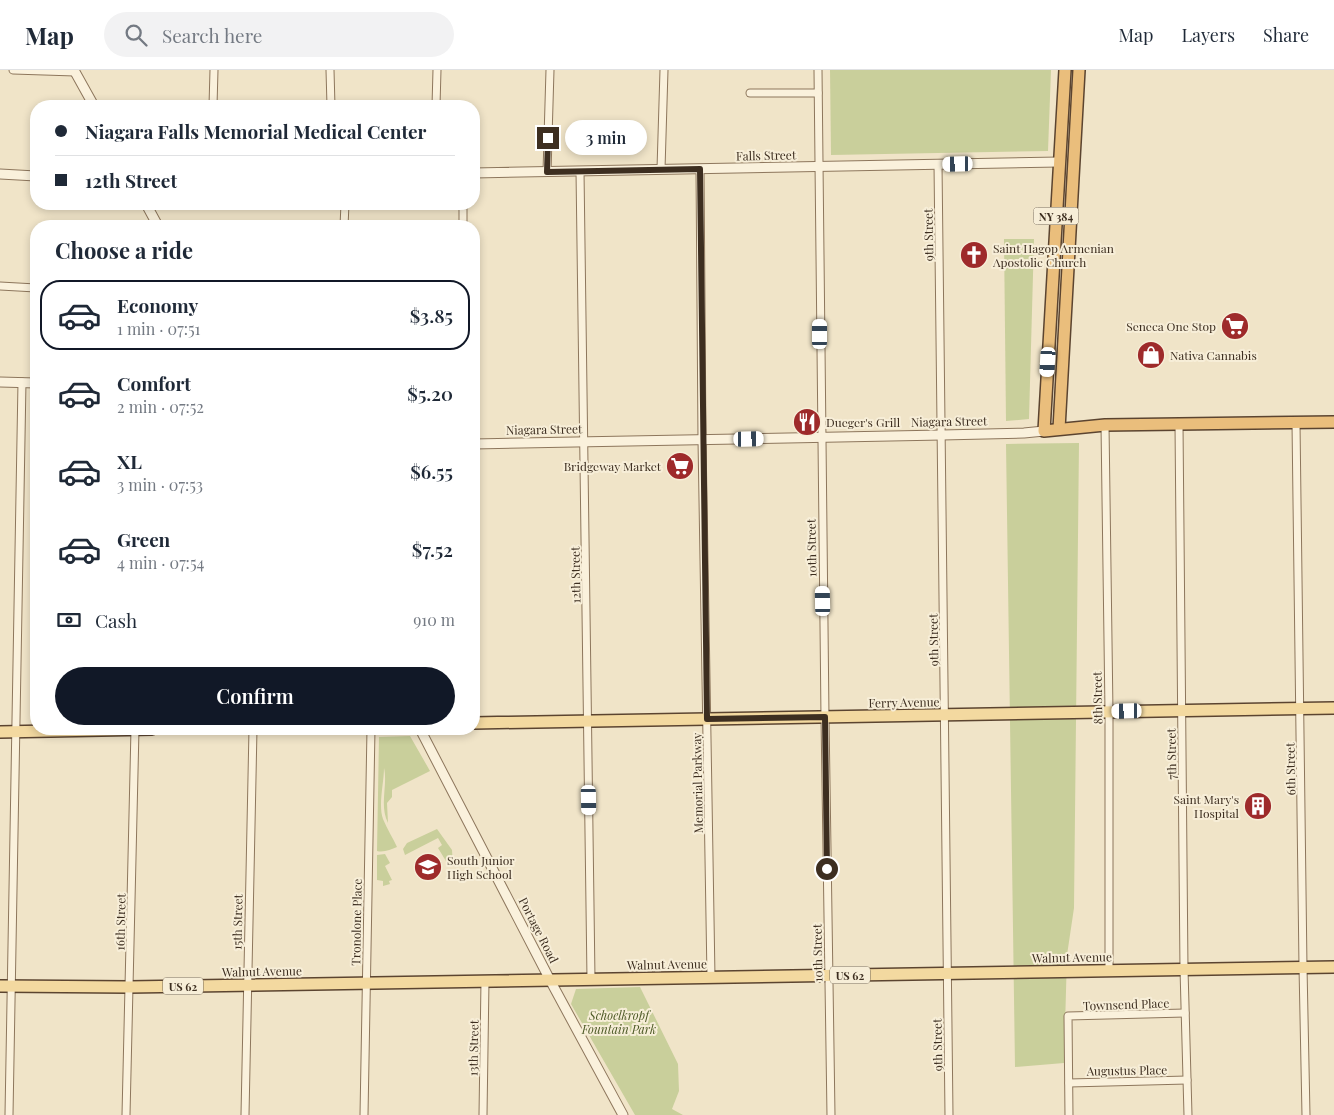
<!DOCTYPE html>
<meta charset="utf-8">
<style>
:root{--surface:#fff;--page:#f2f2f3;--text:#1f2937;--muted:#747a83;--line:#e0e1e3;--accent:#111827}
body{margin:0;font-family:"Playfair Display",serif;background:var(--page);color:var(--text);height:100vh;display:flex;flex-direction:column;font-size:19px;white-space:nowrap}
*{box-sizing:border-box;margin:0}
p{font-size:16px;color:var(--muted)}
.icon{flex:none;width:28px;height:28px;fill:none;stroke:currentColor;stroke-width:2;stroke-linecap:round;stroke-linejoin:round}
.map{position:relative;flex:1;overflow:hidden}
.panel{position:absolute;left:30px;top:150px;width:450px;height:515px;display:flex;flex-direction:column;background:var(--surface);border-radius:20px;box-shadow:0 2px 8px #0003}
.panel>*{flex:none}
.guide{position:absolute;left:30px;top:30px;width:450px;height:110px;border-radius:20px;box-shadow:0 2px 8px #0003;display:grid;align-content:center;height:110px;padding:0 25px;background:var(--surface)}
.end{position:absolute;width:22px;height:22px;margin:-11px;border:6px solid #3d2e20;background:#fff;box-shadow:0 0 0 2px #fff}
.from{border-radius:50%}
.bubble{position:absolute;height:35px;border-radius:18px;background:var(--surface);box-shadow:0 2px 8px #0003;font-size:16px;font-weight:600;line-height:35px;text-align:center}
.car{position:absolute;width:15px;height:30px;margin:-15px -8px;border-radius:6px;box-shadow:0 0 4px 1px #0007;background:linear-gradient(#fff 24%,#345 0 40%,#fff 0 76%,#345 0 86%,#fff 0)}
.guide b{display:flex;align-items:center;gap:18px;height:48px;font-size:19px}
.guide b+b{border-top:1px solid var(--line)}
.guide i{width:12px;height:12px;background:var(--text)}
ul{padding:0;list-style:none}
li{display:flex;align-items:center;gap:15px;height:70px;margin:0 10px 8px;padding:0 15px;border:2px solid transparent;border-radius:20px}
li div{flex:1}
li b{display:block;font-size:19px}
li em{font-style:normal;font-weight:600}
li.selected{border-color:var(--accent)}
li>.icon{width:45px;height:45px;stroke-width:1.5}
h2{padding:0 25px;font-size:22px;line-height:60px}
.pay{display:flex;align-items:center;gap:12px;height:55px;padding:0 25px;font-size:19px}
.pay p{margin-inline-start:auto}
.cta{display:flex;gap:10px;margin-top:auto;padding:10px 25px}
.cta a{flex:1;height:58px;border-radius:30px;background:var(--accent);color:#fff;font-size:20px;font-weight:600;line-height:58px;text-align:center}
header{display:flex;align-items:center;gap:30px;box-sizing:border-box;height:70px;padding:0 25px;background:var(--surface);border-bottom:1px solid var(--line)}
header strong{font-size:24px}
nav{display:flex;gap:28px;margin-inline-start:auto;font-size:18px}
.search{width:350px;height:45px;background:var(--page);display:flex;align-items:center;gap:12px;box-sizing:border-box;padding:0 18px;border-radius:28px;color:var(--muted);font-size:19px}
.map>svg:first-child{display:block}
</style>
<header>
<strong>Map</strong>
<div class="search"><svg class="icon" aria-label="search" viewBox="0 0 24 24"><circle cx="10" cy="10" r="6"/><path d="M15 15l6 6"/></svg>Search here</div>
<nav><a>Map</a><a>Layers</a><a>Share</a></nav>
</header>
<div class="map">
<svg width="1334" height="1045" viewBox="0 0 1334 1045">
<rect width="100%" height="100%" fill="#f0e4c8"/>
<!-- green -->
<g fill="#c9cf9b">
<path d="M830,0h221l-3,81 -217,4z"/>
<path d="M1004,169h30l-5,180 -23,2z"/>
<path d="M1079,373l-5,465 -7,47 -3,108 -49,4 -9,-623z"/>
<path d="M410,666l20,35 -38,19v7l-5,6 1,20c-9,-18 0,-38 -4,-55 0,15 -6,37 -1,51 4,10 10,19 14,28 -6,2 -13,6 -20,4l2,-114z"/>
<path d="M437,759l15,21 1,16h-4l-11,-18 4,-3 -4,-7 -33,17 -2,-6 4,-6z"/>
<path d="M385,784l5,9 -5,3 7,14 -3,1 1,3 -7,2v-5l-6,-1v-25z"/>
<path d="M640,917l38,77 1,27 -7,18 11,6h-48l-64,-111 5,-15z"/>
</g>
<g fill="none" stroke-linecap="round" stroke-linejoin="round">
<defs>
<g id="minor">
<path d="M13,0l62,2"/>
<path d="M330,0l1,36"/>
<path d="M818,0l7,647 6,398"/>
<path d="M750,23h68"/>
<path d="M213,36l1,-36"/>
<path d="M436,36l1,-36"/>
<path d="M938,94l11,951"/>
<path d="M661,99l3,-99"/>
<path d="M700,99l2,271 9,537"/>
<path d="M580,101l11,808"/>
<path d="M547,102l3,-102"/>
<path d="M463,134v22"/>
<path d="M344,156l1,-22"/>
<path d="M0,216l36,2"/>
<path d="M1296,353l7,544 3,148"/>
<path d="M1179,354l5,545 4,146"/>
<path d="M1105,355l4,287v258"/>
<path d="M1069,1013l118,-3"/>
<path d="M9,1045l13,-733"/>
<path d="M126,1045l9,-386"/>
<path d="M245,1045l8,-386"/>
<path d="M364,1045l7,-386"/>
<path d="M483,1045l2,-134"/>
<path d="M1069,1045l-1,-99 117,-3"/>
</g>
<g id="tertiary">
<path d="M74,0l20,36"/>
<path d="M474,103l585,-11"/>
<path d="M0,104l36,2"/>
<path d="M146,134l12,22"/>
<path d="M0,312l36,1"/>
<path d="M474,374l468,-9 82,-2 20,-2"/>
<path d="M420,659l130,251 73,135"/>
</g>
<g id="primary">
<path d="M474,653l860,-15"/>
<path d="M0,662l152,-3"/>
<path d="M0,916l129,1 1205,-20"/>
</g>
<g id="trunk">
<path d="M1065,0l-21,361 61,-6 229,-3"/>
<path d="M1059,359l20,-359"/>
</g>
</defs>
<!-- minor casing -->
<use href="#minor" stroke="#8d765c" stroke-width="9"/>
<!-- tertiary casing -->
<use href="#tertiary" stroke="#8d765c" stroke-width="11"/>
<!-- primary casing -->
<use href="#primary" stroke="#5b4430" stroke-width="14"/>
<!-- trunk casing -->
<use href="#trunk" stroke="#5b4430" stroke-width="14"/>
<!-- minor -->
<use href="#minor" stroke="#faf1dc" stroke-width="7"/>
<!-- tertiary -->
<use href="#tertiary" stroke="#faf1dc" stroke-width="9"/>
<!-- primary -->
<use href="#primary" stroke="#f3d9a0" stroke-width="11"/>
<!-- trunk -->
<use href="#trunk" stroke="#eabe7c" stroke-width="11"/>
</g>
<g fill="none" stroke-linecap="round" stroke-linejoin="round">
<!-- route -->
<path stroke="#3d2e20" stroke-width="6" d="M548,68l-1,34 153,-3 7,550 118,-2 2,152"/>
</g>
<!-- icons -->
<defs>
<symbol id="church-disc" viewBox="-11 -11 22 22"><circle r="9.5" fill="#9e2a2b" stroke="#f7eed8"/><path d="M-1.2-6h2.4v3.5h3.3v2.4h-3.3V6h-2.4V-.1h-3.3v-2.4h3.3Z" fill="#fff"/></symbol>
<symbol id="supermarket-disc" viewBox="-11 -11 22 22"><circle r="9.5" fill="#9e2a2b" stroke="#f7eed8"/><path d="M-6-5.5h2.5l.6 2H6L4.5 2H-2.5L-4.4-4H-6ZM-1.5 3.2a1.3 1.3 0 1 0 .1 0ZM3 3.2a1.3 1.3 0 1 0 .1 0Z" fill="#fff"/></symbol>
<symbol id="shop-disc" viewBox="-11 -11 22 22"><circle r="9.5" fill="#9e2a2b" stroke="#f7eed8"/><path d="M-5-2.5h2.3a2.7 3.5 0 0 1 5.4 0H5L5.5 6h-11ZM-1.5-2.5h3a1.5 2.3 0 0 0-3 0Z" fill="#fff"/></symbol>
<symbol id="restaurant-disc" viewBox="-11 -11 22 22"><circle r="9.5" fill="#9e2a2b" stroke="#f7eed8"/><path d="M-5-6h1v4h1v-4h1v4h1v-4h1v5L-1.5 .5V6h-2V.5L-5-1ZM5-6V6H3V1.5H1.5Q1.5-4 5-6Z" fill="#fff"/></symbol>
<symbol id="building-disc" viewBox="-11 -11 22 22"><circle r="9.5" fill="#9e2a2b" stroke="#f7eed8"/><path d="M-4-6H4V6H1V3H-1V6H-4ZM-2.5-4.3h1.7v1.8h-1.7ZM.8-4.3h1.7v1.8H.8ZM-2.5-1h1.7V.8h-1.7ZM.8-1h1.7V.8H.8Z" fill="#fff"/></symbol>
<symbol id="school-disc" viewBox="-11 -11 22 22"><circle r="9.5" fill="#9e2a2b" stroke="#f7eed8"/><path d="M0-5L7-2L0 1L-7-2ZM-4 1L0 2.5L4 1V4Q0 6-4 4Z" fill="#fff"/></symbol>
</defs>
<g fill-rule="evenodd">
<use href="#church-disc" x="958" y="169" width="32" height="32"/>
<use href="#supermarket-disc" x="1219" y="240" width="32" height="32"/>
<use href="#shop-disc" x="1135" y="269" width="32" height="32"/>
<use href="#restaurant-disc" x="791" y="336" width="32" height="32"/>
<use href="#supermarket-disc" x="664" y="380" width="32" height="32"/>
<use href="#building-disc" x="1242" y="720" width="32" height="32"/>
<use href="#school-disc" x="412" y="781" width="32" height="32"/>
</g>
<g text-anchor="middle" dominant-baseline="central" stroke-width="4" stroke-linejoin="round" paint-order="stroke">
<!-- shield labels -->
<g fill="#f7eed8" stroke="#756857" stroke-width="1">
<rect x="1033.5" y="137.5" width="45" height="17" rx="4"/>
<rect x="830" y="896.5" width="40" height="17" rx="4"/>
<rect x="163" y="907.5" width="40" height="17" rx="4"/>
</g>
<g font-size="11" font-weight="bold" fill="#3d2e20">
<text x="1056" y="146">NY 384</text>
<text x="850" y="905">US 62</text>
<text x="183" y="916">US 62</text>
</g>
<!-- street labels -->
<g font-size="12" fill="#3d2e20" stroke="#f7eed8">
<text transform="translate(766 85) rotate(-1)">Falls Street</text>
<text transform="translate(928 165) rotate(-91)">9th Street</text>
<text transform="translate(949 351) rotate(-1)">Niagara Street</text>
<text transform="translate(544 359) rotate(-1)">Niagara Street</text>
<text transform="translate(811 478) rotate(-91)">10th Street</text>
<text transform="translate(575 505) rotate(-91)">12th Street</text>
<text transform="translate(933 570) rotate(-91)">9th Street</text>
<text transform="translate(1097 628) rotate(-91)">8th Street</text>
<text transform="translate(904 632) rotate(-1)">Ferry Avenue</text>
<text transform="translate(1171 684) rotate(-91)">7th Street</text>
<text transform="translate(1290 699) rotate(-91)">6th Street</text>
<text transform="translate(697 713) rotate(-91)">Memorial Parkway</text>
<text transform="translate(120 852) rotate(-89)">16th Street</text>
<text transform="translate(237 852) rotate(-89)">15th Street</text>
<text transform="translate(356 852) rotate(-89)">Tronolone Place</text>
<text transform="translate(539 860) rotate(63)">Portage Road</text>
<text transform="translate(817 883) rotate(-91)">10th Street</text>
<text transform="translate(1072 887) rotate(-1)">Walnut Avenue</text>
<text transform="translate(667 894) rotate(-1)">Walnut Avenue</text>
<text transform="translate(262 901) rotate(-1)">Walnut Avenue</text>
<text transform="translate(1126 934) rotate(-2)">Townsend Place</text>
<text transform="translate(937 975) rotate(-91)">9th Street</text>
<text transform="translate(473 978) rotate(-89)">13th Street</text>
<text transform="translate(1127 1000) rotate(-1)">Augustus Place</text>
</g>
<!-- poi labels -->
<g font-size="12" fill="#3d2e20" stroke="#f7eed8" text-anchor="start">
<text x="993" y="178">Saint Hagop Armenian<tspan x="993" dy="14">Apostolic Church</tspan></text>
<text x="1216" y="256" text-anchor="end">Seneca One Stop</text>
<text x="1170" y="285">Nativa Cannabis</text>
<text x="826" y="352">Dueger's Grill</text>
<text x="661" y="396" text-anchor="end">Bridgeway Market</text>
<text x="1239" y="729" text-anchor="end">Saint Mary's<tspan x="1239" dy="14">Hospital</tspan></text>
<text x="447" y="790">South Junior<tspan x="447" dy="14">High School</tspan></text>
</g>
<!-- park labels -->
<g font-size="12" font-style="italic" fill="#4d5a26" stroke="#f7eed8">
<text x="619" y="945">Schoelkropf<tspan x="619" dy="14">Fountain Park</tspan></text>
</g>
</g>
</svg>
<i class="end from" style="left:827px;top:799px"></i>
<i class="end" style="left:548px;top:68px"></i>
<div class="bubble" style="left:565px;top:50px;width:82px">3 min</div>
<i class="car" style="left:958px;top:94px;rotate:269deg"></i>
<i class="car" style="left:820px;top:264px;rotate:0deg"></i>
<i class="car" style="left:1048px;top:292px;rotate:184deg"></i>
<i class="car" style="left:749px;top:369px;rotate:89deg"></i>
<i class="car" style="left:823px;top:531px;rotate:359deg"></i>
<i class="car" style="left:1127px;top:641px;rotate:269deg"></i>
<i class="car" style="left:589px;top:730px;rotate:179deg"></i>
<div class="guide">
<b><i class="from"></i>Niagara Falls Memorial Medical Center</b>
<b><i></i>12th Street</b>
</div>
<section class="panel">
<h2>Choose a ride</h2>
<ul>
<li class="selected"><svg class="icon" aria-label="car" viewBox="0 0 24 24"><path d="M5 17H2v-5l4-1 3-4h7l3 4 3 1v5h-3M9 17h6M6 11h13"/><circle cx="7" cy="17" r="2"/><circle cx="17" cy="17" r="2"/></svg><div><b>Economy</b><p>1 min · 07:51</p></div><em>$3.85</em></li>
<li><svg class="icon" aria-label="car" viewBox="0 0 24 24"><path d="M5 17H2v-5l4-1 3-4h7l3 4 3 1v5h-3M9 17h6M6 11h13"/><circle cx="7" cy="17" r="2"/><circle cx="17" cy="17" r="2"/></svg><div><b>Comfort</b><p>2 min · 07:52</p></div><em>$5.20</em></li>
<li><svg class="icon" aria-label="car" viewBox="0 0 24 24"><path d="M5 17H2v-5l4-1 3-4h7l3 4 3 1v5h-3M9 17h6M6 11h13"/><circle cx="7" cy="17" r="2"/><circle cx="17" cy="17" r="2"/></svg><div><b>XL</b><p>3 min · 07:53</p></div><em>$6.55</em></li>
<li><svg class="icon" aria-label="car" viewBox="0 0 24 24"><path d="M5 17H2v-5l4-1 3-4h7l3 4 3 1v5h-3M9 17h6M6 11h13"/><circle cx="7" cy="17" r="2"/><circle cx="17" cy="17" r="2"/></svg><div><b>Green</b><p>4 min · 07:54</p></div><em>$7.52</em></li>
</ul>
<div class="pay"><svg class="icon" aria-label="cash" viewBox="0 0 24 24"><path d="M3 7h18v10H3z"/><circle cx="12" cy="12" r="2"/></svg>Cash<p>910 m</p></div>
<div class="cta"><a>Confirm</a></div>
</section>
</div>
